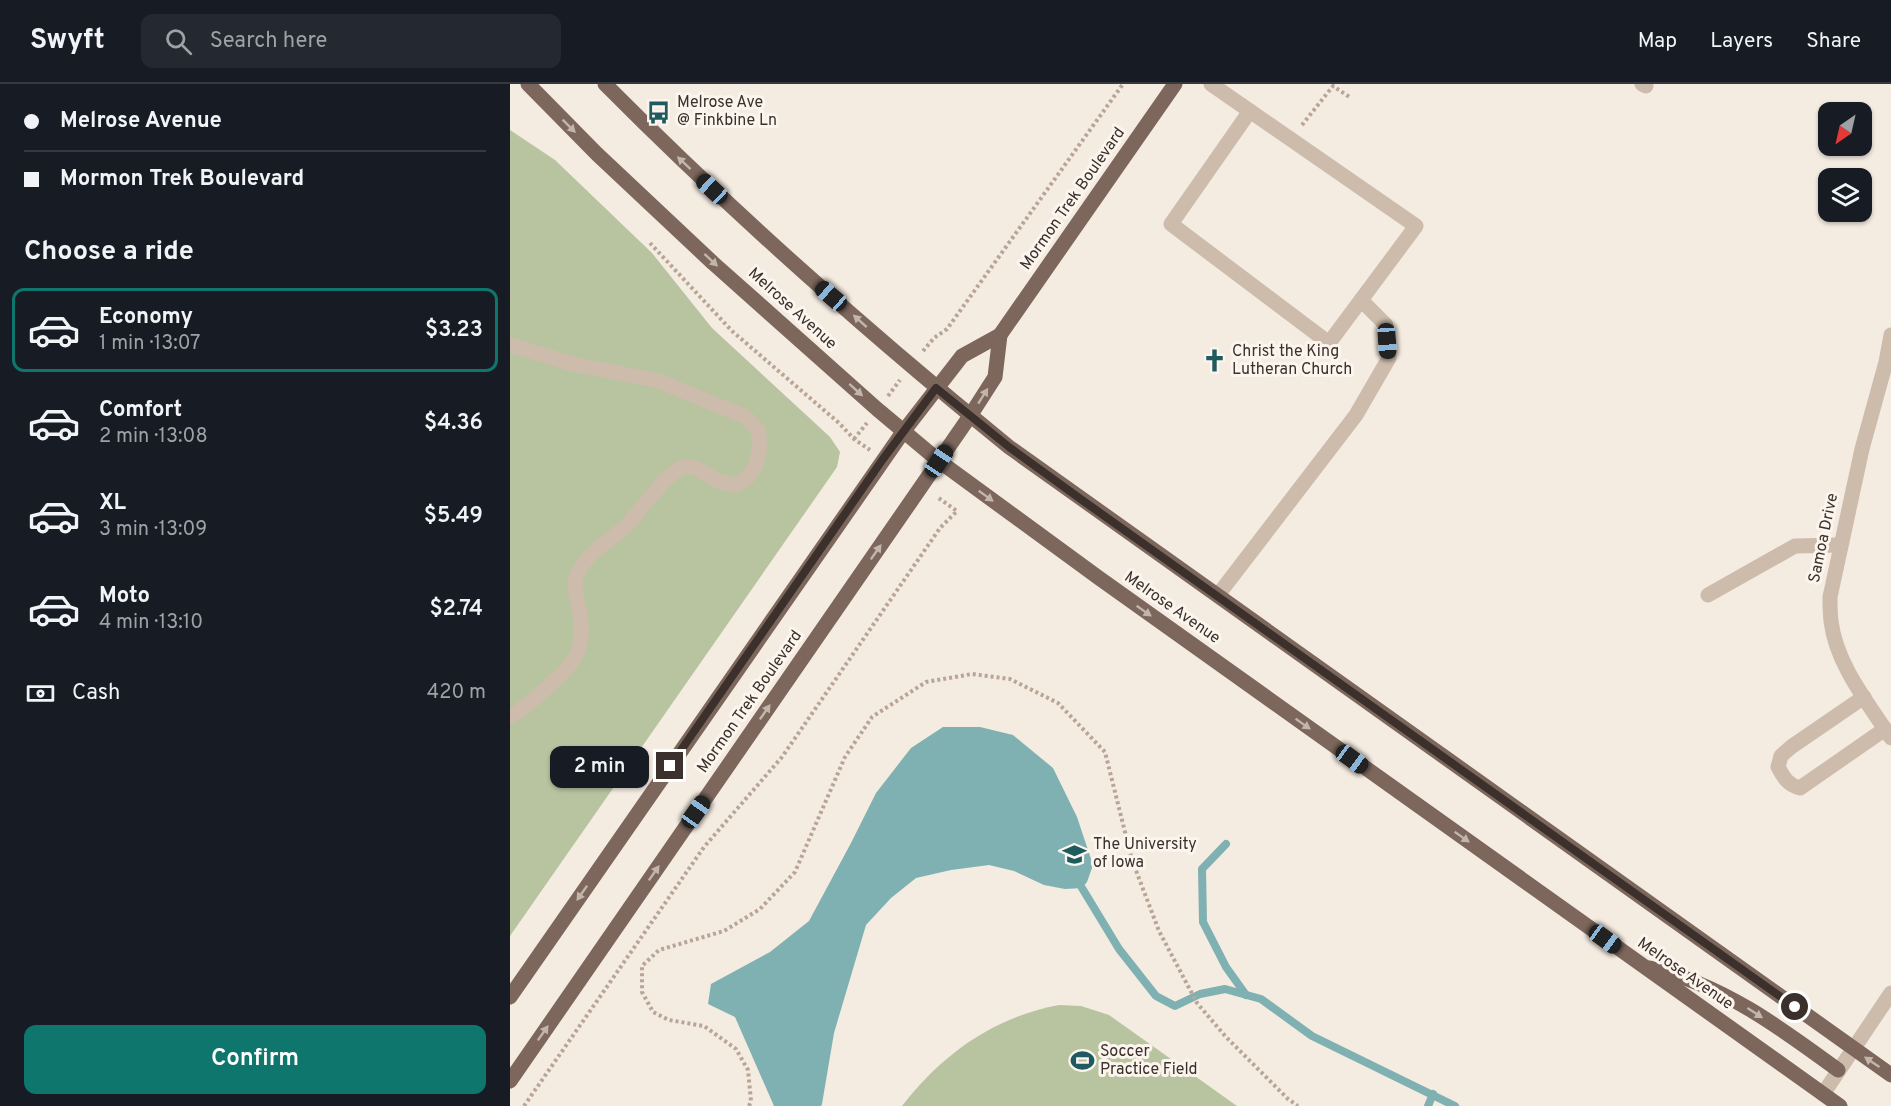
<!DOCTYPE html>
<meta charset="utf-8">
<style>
:root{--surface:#171b24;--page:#242831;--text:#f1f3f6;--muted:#9ea1a6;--line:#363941;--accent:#0f766e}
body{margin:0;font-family:Overpass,sans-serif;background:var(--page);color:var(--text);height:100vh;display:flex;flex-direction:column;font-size:22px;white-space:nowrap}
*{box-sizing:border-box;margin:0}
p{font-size:20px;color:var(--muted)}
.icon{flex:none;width:33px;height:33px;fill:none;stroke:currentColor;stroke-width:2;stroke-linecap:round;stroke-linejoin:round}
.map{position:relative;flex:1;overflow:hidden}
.sheet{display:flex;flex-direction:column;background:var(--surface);width:510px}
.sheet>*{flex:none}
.top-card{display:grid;align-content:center;height:132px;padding:0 24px;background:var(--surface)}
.needle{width:39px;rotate:214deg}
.fabs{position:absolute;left:1308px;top:18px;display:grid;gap:12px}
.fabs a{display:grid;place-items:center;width:54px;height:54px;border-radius:12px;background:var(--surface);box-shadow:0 2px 4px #0004;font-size:30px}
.end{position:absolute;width:27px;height:27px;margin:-14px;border:8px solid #3b302b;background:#fff;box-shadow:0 0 0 3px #fff}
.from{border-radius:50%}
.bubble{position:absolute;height:42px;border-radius:12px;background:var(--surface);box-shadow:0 2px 4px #0004;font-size:20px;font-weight:600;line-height:42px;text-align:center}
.car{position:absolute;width:18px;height:36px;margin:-18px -9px;border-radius:8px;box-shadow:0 0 4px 2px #0007;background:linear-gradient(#222 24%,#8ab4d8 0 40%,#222 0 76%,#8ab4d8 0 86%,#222 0)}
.top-card b{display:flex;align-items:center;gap:21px;height:57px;font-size:22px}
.top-card b+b{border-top:2px solid var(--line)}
.top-card i{width:15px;height:15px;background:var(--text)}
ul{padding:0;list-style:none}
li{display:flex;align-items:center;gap:18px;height:84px;margin:0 12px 9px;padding:0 12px;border:3px solid transparent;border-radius:12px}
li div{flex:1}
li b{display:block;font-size:22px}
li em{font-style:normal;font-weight:600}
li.current{border-color:var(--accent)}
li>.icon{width:54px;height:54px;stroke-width:1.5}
h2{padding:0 24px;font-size:27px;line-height:72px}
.pay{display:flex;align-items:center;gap:15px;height:66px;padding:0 24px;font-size:22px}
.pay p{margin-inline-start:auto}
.cta{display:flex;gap:12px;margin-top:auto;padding:12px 24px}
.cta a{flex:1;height:69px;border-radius:12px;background:var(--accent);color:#fff;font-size:24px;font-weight:600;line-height:69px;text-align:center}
header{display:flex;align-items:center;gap:36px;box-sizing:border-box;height:84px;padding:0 30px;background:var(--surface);border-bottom:2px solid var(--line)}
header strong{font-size:28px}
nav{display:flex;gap:33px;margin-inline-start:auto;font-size:21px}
.search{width:420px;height:54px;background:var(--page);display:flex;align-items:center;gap:15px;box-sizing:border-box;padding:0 21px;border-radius:12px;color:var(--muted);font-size:22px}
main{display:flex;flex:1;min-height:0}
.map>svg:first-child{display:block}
</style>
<header>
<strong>Swyft</strong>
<div class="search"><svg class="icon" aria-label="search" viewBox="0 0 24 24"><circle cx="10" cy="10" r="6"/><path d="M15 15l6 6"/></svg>Search here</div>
<nav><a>Map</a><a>Layers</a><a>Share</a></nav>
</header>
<main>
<section class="sheet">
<div class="top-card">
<b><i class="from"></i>Melrose Avenue</b>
<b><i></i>Mormon Trek Boulevard</b>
</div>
<h2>Choose a ride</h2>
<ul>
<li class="current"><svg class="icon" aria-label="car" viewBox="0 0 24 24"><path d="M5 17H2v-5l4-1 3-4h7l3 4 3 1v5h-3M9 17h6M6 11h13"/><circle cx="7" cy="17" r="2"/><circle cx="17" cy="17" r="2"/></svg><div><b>Economy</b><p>1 min · 13:07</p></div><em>$3.23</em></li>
<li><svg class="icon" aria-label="car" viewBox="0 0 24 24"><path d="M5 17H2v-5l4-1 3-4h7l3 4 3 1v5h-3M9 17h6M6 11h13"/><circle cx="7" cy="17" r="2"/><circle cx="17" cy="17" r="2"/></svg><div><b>Comfort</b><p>2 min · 13:08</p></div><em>$4.36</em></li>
<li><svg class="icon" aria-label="car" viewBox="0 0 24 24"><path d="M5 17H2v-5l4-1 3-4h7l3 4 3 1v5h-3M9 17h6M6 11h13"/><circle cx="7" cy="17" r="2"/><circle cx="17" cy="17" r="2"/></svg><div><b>XL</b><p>3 min · 13:09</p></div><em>$5.49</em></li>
<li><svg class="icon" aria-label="car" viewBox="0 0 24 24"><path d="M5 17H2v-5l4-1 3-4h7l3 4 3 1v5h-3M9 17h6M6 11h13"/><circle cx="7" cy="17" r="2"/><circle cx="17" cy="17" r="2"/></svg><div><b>Moto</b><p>4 min · 13:10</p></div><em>$2.74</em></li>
</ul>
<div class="pay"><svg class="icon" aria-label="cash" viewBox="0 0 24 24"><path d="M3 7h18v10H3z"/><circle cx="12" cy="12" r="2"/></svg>Cash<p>420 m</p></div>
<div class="cta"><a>Confirm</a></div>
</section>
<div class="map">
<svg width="1381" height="1022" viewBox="0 0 1381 1022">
<rect width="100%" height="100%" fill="#f4ebe1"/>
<!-- green -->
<g fill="#b8c4a0">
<path d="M0,46l45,30 97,93 60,75 118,109 10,15 -3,15 -327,469z"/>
<path d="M549,921l22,1 28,9 128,91h-335c40,-52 92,-89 157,-101z"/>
</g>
<!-- water -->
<path fill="#7fb0b2" d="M433,643h37l33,8 40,33 24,49 16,48 -6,17 -5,6 -17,1 -21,-4 -30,-14 -25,-6 -38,5 -35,8 -25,20 -25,27 -32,108 -12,71 -1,2h-47l-39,-89 -27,-13 3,-20 59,-32 39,-31 42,-78 25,-50 35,-45z"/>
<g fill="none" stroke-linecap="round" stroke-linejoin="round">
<!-- stream -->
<g stroke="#7fb0b2" stroke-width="8">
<path d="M716,760l-24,25 1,53 23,45 20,28"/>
<path d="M572,804l37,61 37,47 19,10 25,-12 25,-5 36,10 51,37 143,70"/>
<path d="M918,1022l5,-12"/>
</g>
<!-- path -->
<g stroke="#b9a596" stroke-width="4" stroke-dasharray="3 3" stroke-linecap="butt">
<path d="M792,41l31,-39 18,12"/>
<path d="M140,159l82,88 107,92 15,16 16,11"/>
<path d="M413,267l11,-13 13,-9 176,-245"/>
<path d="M378,312l12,-16"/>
<path d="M344,355l13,-16"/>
<path d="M14,1022l180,-259 78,-90 158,-229 17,-17 -20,-14"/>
<path d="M239,1022l2,-5 -3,-31 -12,-21 -32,-23 -35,-6 -16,-8 -11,-20v-26l17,-16 65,-19 36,-22 35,-37 50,-115 27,-40 54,-35 46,-8 38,5 48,24 47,49 27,108 27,71 38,72 29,34 62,62 10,7"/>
</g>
<!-- minor -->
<g stroke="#cdbbac" stroke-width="15">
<path d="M701,0l205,142 -55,74 25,25 3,33 -33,57 -138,180"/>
<path d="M1132,0l4,2"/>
<path d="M740,27l-79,113 158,119 32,-43"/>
<path d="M1381,251l-5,27 -24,87 -32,148c0,8 0,16 1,24 5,43 37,82 60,117"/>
<path d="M0,261l63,19 86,17 87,36 12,13 2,16 -4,19 -9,13 -11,7c-6,-1 -12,-2 -18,-4 -11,-4 -22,-19 -37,-13 -15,6 -41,43 -53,56 -17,17 -42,28 -51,51 -6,15 4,33 4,49 1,12 -1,25 -7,35 -7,13 -50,50 -64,58"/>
<path d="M1198,511l87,-49 45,-1"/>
<path d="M1354,613l-73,50 -10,9 -3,11c6,11 10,18 22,21l85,-59"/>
<path d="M1313,1010l68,-101"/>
</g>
<!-- major -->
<g stroke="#7d675c" stroke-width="15">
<path d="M18,0l69,70 116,109 164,146 62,52 160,117 741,528"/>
<path d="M95,0c128,129 264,249 404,363l882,628"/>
<path d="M1140,884c70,15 131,60 188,102"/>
<path d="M0,913l393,-565 59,-76 38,-21 175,-251"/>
<path d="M0,997l460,-665 25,-39 5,-42"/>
</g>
</g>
<!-- one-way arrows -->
<defs><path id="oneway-solid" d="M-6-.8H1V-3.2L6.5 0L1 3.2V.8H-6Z" transform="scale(1.5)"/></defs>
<g fill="#c2b5ac">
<use href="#oneway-solid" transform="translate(59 42) rotate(45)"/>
<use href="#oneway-solid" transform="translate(174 79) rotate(-137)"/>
<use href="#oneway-solid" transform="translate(201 176) rotate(43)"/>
<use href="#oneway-solid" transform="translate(350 237) rotate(-138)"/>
<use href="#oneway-solid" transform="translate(346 306) rotate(42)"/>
<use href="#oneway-solid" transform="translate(473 312) rotate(-58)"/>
<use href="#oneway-solid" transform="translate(476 412) rotate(36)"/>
<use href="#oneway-solid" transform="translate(366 468) rotate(-55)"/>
<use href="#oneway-solid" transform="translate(634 527) rotate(35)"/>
<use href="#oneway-solid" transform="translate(255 628) rotate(-55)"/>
<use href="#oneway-solid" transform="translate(793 640) rotate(35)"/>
<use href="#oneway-solid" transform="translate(952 753) rotate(35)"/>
<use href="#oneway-solid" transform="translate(144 789) rotate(-55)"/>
<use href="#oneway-solid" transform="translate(72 809) rotate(125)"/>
<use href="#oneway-solid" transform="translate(1245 929) rotate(33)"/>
<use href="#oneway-solid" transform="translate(33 949) rotate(-55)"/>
<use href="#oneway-solid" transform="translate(1362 978) rotate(-146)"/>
</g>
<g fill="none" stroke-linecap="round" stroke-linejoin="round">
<!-- route -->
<path stroke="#3b302b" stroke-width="8" d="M160,682l213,-307 53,-71 73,59 73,53 713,507"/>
</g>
<!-- icons -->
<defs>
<symbol id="bus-bare" viewBox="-9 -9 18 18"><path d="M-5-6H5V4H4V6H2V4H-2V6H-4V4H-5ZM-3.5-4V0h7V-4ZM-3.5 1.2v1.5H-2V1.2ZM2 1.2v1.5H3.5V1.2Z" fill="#1f5a5e" stroke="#fbf5ee" stroke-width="2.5" paint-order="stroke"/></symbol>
<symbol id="church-bare" viewBox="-9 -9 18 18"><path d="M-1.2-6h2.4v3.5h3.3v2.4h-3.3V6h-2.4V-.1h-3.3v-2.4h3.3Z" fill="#1f5a5e" stroke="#fbf5ee" stroke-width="2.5" paint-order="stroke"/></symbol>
<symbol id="university-bare" viewBox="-9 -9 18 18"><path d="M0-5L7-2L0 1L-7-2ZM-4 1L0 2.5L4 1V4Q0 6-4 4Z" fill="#1f5a5e" stroke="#fbf5ee" stroke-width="2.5" paint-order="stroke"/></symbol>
<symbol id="stadium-bare" viewBox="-9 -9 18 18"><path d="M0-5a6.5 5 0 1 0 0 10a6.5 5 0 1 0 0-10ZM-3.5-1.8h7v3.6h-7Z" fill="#1f5a5e" stroke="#fbf5ee" stroke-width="2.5" paint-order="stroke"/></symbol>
</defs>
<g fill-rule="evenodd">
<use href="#bus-bare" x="132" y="12" width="33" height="33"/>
<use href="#church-bare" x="688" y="260" width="33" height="33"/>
<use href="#university-bare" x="548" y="754" width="33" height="33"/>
<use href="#stadium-bare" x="556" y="960" width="33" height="33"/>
</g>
<g text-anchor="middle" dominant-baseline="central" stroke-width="6" stroke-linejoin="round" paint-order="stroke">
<!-- poi labels -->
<g font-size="16" fill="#3b302b" stroke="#fbf5ee" text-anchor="start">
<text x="167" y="19">Melrose Ave<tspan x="167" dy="18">@ Finkbine Ln</tspan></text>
<text x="722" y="268">Christ the King<tspan x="722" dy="18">Lutheran Church</tspan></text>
<text x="583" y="761">The University<tspan x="583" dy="18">of Iowa</tspan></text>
<text x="590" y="968">Soccer<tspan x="590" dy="18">Practice Field</tspan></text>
</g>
<!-- street labels -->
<g font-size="16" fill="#3b302b" stroke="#fbf5ee">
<text transform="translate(563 115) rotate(-55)">Mormon Trek Boulevard</text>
<text transform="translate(282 225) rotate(42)">Melrose Avenue</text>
<text transform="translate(1314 454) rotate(-78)">Samoa Drive</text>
<text transform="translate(662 524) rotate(35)">Melrose Avenue</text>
<text transform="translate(240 618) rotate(-55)">Mormon Trek Boulevard</text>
<text transform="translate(1175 890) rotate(35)">Melrose Avenue</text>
</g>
</g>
</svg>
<div class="fabs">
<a><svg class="needle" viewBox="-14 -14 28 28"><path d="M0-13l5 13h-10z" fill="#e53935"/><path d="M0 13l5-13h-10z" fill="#9ea1a6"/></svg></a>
<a><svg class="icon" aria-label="layers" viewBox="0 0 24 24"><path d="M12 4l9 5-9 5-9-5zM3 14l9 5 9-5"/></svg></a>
</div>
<i class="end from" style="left:1285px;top:923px"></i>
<i class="end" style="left:160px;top:682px"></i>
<div class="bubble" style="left:40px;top:662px;width:99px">2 min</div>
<i class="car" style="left:202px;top:105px;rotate:313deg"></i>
<i class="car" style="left:321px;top:212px;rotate:311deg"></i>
<i class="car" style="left:877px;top:257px;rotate:176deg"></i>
<i class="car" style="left:429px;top:377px;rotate:34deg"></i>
<i class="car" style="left:842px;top:675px;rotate:126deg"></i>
<i class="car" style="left:186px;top:728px;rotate:35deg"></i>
<i class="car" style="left:1095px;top:855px;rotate:126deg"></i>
</div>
</main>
